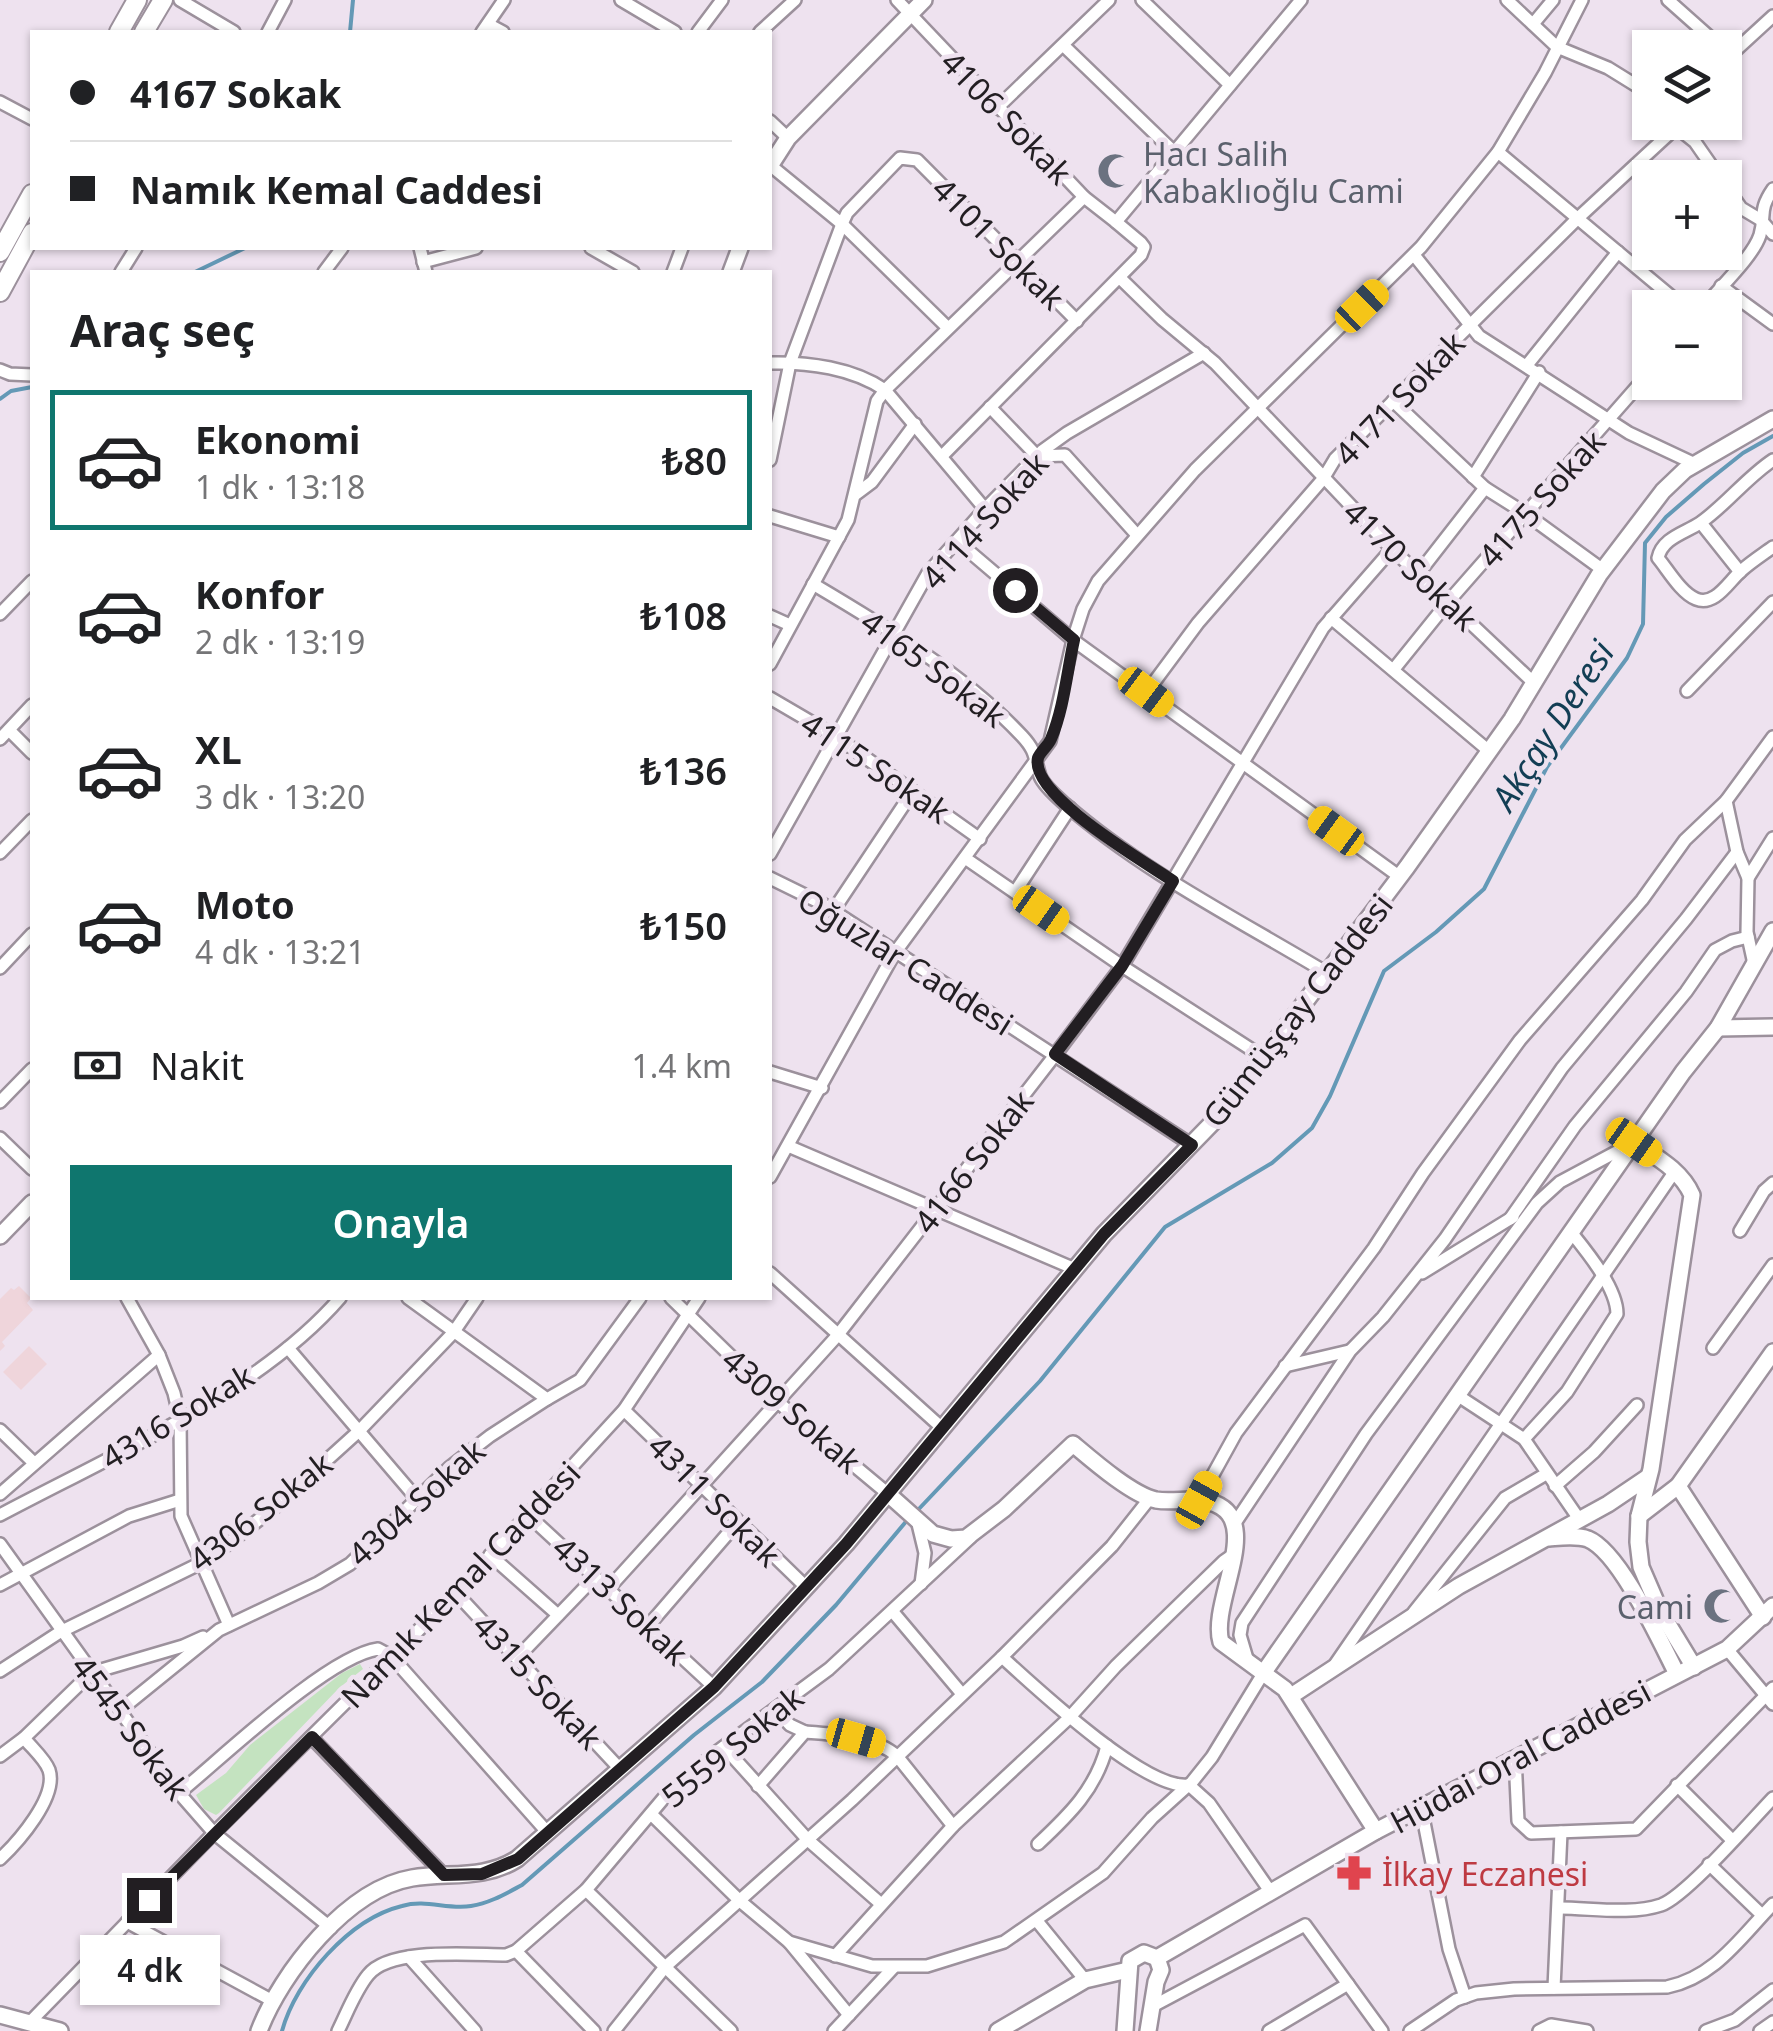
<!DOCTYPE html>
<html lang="tr">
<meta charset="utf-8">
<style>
:root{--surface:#fff;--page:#f2f2f2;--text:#202124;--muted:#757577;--line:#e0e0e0;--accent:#0f766e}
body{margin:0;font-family:"Noto Sans",sans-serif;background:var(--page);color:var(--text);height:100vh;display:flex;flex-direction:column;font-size:38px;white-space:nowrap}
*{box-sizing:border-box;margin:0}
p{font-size:32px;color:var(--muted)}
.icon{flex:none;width:55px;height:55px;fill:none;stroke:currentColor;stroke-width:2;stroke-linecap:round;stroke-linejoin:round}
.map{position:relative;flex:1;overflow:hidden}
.details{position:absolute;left:30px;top:270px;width:742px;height:1030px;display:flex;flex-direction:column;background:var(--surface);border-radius:0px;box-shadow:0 2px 8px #0004}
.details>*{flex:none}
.top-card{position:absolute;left:30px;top:30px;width:742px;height:220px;border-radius:0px;box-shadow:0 2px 8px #0004;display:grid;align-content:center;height:220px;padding:0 40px;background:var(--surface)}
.buttons{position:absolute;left:1632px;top:30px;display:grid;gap:20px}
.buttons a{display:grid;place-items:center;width:110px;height:110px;border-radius:0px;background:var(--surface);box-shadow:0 2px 8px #0004;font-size:50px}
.end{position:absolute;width:45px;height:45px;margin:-22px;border:12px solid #221e22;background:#fff;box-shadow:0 0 0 5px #fff}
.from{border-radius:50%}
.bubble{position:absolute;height:70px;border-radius:0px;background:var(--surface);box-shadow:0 2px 8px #0004;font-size:32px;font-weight:600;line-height:70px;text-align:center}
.car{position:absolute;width:30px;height:60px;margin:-30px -15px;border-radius:12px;box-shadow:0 0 8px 2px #0007;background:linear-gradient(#f5c518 24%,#345 0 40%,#f5c518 0 76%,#345 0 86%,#f5c518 0)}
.top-card b{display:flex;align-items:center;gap:35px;height:95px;font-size:38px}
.top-card b+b{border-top:2px solid var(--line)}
.top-card i{width:25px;height:25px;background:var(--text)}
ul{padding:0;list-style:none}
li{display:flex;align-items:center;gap:30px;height:140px;margin:0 20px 15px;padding:0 20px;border:5px solid transparent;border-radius:0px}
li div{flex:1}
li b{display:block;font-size:38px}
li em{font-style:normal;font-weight:600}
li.selected{border-color:var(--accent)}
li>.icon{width:90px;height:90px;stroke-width:1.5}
h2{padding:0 40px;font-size:45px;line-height:120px}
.pay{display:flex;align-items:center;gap:25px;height:110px;padding:0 40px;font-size:38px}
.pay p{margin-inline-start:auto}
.cta{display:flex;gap:20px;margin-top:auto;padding:20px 40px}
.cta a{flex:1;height:115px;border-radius:0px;background:var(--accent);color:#fff;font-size:40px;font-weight:600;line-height:115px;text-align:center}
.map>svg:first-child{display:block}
</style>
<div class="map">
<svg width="1773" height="2031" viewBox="0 0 1773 2031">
<rect width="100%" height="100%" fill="#eee2ef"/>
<!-- education -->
<g fill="#efd5db">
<path d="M19,1286l12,12 -4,5 6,7 -31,32 3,4 -5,5v-52l11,-11 3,2z"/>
<path d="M29,1346l18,18 -26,26 -18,-18z"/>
</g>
<!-- green -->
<path fill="#c4e3c0" d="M360,1664l3,5 -24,19 -120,125 -3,2 -12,-6 -8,-14 30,-22 24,-28 92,-72z"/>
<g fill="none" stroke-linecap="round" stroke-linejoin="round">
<!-- stream -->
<g stroke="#6499b6" stroke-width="4">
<path d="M350,32l3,-32"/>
<path d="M195,272l50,-24"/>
<path d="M0,399l11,-8 21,-4"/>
<path d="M916,1512l124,-131 125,-154 107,-64 40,-35 18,-32 54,-125 52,-39 48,-43 63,-122 80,-109 16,-34 2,-81 21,-26 38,-33 39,-31 30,-17"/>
<path d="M282,2031c14,-51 67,-112 120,-125 24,-7 46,4 69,0 19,-3 34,-12 51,-21l172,-150 68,-53 74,-77 73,-87"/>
</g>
<defs>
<g id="street">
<path d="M180,0l54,32"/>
<path d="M621,0l54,32"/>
<path d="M897,0l187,197 32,25 185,-222"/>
<path d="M1142,0l88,85"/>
<path d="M1507,0l50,47 51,21 42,26"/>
<path d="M1668,0l54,48"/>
<path d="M488,24l15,8"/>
<path d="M1533,24l20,-24"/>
<path d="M268,32l17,-32"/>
<path d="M482,32l22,-32"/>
<path d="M698,32l24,-32"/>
<path d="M760,32l35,-32"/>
<path d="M1063,45l111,107"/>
<path d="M1725,60l48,-44"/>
<path d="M0,102l32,17"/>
<path d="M997,108l112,-108"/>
<path d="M770,121l18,17"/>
<path d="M1677,122l3,8 15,12 25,36"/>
<path d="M1498,152l187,156"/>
<path d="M770,165l72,59 106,104"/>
<path d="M1725,185l16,23 20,12 12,14"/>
<path d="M420,248l6,24"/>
<path d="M591,248l42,24"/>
<path d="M1414,255l65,81 150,97 66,31"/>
<path d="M423,262l53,-14"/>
<path d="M121,272l15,-24"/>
<path d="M324,272l18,-24"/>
<path d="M673,272l9,-24"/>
<path d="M1120,278l42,41 53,44 177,186 142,134"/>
<path d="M1721,286l52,38"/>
<path d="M1703,308c15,-19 50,-51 57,-73 6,-21 -2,-24 13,-46"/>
<path d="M770,363c38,-1 83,5 115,27l100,119"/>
<path d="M1527,365l91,-113"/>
<path d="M0,370l10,4 22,1"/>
<path d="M1393,401l92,87 41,26 77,56"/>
<path d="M990,407l47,49 28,-1 72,80"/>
<path d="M942,456l199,-201 3,-8 -3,-4 -25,-21"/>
<path d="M770,460l20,-97 52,-139 5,-11 53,-55 17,2 160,161"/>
<path d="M1773,460c-27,18 -47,45 -73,63 -15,10 -38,15 -42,35 10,12 23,35 38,41 19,8 33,-18 45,-28 10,-9 21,-16 32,-24"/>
<path d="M1473,477l66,-105"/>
<path d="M856,494l16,-12 43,-58"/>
<path d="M770,516l69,21"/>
<path d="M1701,523l39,49"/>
<path d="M957,541l116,99 327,237"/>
<path d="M1418,574l67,-86"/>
<path d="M813,584c71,42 152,91 209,152 15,16 12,22 18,40 4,10 17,21 25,28 78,68 174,116 262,169"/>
<path d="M0,614l32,-33"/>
<path d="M770,616l20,9"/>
<path d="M1331,618l158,133"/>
<path d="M770,664l78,-144 29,-119 8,-11 199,-193"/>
<path d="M1394,669l54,-67 202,-230"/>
<path d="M1687,691l86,-89"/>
<path d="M1146,693l52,-70 125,-144 12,-20 243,-241 92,-85 1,-11"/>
<path d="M770,698l65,38 145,103"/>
<path d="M9,730l23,23"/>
<path d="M0,739l32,-34"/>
<path d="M1726,801l11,51 11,26 -1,54 7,32"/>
<path d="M0,853l32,-33"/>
<path d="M770,854l158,-281 57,-64 57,-58 25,-18 137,-80"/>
<path d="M965,858l157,108 141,91"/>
<path d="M770,878l51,25 371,242"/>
<path d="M1748,878l25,-40"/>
<path d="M1015,892l55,-84"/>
<path d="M833,911l80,-120"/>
<path d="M0,968l32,-34"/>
<path d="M770,1072l52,16"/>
<path d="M0,1102l32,-33"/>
<path d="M0,1138l32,31"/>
<path d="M788,1146l287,123"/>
<path d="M770,1177l124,-223 156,-213 23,-101 10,-31 15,-28 97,-111 226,-223 77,-95 47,-79 37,-73"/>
<path d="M1510,1219l65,-93 111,-134 29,-42 17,-9 16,-4"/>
<path d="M1740,1231l24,-40 9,-8"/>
<path d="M770,1273l171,154"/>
<path d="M1422,1273l91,-56"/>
<path d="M127,1298l32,57 15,38 6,26 1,97 48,109"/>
<path d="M408,1298l139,101 33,-19 60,-82"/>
<path d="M671,1298l108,105 108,90"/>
<path d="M288,1348l129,151"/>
<path d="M1713,1348l60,-83"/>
<path d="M1285,1366l64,-15"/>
<path d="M1457,1395l67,44 55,80"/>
<path d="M624,1410l183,178"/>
<path d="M0,1430l33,32"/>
<path d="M1524,1439l43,-47 50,-78c0,-26 -30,-62 -46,-82"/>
<path d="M1555,1486l39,-34 43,-47"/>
<path d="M0,1494l159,-139"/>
<path d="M1199,1500l37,-67 138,-185 49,-75 97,-133 122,-140 43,-60 41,-39 47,-64"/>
<path d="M527,1514l187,173"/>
<path d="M0,1515c109,-58 260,-124 340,-217"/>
<path d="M1235,1523l115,-172 33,-34 62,-78 117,-171 124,-149 51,-67"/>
<path d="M918,1524l7,29 -4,31"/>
<path d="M0,1544l179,249 35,40 117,95"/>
<path d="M490,1555l68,60"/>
<path d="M0,1585l129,-69 51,-16"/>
<path d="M608,1589l229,-253 218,-281 67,-89 201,-338 69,-79"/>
<path d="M456,1593l164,176"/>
<path d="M893,1612l69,82"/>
<path d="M1414,1612l91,-114 41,-24"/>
<path d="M649,1625l88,-102"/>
<path d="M1727,1649l46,55"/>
<path d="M518,1657l77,-80"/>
<path d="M1002,1657c34,31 144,134 187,128l20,18 61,88"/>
<path d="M1248,1662l-8,-27 2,-12 124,-189 171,-231 23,-21 71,-38"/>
<path d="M1336,1663l339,-492"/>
<path d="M0,1671l60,-39 141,-69 23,-16 51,-40 84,-76 94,-98 24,-35"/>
<path d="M775,1709l15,16 15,7"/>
<path d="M119,1711l100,-81 99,-47 32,-19 100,-97 40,-31 57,-37"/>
<path d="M311,1737l133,138"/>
<path d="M724,1747l84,93 73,64"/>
<path d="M0,1756l24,-18 67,-65 92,-27 20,-9"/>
<path d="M1515,1757l3,64 13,12 105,-4 137,-141"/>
<path d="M1677,1785l55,55"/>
<path d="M758,1786l47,-54c30,2 69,4 92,24l56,70"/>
<path d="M179,1793c43,-35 149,-137 199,-144l13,7 157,177"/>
<path d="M1421,1807l28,142 16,48"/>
<path d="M651,1814l89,87 49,41 83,24h55l77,-24 99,-69 49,-55 40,-36 20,-25 52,-85"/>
<path d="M1038,1844c31,-29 58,-55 69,-98"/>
<path d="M0,1859c18,-17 58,-62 49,-89 -4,-11 -18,-23 -25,-32"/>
<path d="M1709,1864l53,51"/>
<path d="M586,1890l145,141"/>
<path d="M1560,1908c31,0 71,7 101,-3 25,-9 90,-84 112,-107"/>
<path d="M1037,1921l48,59"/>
<path d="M127,1922l144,78"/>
<path d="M789,1942l60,73"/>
<path d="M516,1951l78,80"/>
<path d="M835,1956l118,-130 116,-108 47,-52 108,-105 10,-7"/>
<path d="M409,1957l66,74"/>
<path d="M1554,1988l7,-156"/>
<path d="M1153,2006l152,-81 77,106"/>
<path d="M30,2022l184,-189 242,-240 168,-183 75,-112"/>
<path d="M338,2031c9,-18 17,-40 30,-56 22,-28 104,-20 138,-20l10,-4 70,-61 82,-97 46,-39 115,-85 142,-132"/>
<path d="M614,2031l51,-64 187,-167 150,-143 110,-111 38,-48"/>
<path d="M834,2031l59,-63"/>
<path d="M1269,2031l79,-47"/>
<path d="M1410,2031l46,-31 20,-7 38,-4 153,-2c48,-10 73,-49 106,-83"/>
<path d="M1539,2031l12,-6 36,6"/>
<path d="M1706,2031l29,-11 38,-30"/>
<path d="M1760,2031l13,-9"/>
</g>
<g id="secondary">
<path d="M770,166l18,-28 136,-138"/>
<path d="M731,272l9,-24"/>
<path d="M1718,1028l55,-1"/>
<path d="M1634,1142c22,15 47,28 58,53l-41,274 -12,47 -1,26 3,25 19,44 34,56"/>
<path d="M0,1236l32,-33"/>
<path d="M887,1493l46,41 18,5 15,-1 38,-29 69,-65c19,16 59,51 83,56 18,3 36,-3 54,2 57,16 -1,100 11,140l64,47 91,142"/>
<path d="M1639,1516l39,-30"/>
<path d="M1549,1538c13,-1 27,-3 39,1 32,13 73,104 89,135"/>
<path d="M1763,1617l-85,-131 95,-134"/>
<path d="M1264,1672l419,-600 35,-44 55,-97"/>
<path d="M1291,1696l168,-110 149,-82 40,-27"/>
<path d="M1157,1958l219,-127 351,-182 46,-43"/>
<path d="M0,2015l60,16"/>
<path d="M259,2031c22,-58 88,-142 153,-153 37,-6 72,2 105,-19l197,-172 132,-143 258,-310 115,-118 188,-249 105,-148 87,-144 64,-84 22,-21 88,-51"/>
<path d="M998,2031l87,-51 43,-10"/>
<path d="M1125,2031l5,-70 14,-8 13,5"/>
<path d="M1148,2031l8,-49 5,-12 -4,-12"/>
</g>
<g id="primary">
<path d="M119,32l18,-32"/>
<path d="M144,32l19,-32"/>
<path d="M0,252l32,-58"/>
<path d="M0,292l32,-59"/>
</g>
</defs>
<!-- street casing -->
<use href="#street" stroke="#9c919c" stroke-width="16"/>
<!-- secondary casing -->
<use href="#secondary" stroke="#9c919c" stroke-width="20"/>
<!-- primary casing -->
<use href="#primary" stroke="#9c919c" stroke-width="22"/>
<!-- street -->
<use href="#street" stroke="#fff" stroke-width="11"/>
<!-- secondary -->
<use href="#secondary" stroke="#fff" stroke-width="15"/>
<!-- primary -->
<use href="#primary" stroke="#fff" stroke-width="18"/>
</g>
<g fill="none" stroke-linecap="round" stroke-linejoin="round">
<!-- route -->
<path stroke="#221e22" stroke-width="12" d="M149,1900l163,-163 132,138 38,-1 36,-15 196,-172 132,-143 258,-310 88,-89 -137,-91 67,-88 51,-85c-28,-19 -144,-86 -135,-123 2,-6 10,-12 13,-19 13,-31 16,-67 23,-99l-59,-50"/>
</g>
<!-- icons -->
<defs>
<symbol id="mosque-bare" viewBox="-9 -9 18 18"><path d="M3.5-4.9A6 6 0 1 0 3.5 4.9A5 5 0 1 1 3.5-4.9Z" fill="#6b7280" stroke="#eee2ef" stroke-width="2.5" paint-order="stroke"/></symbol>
<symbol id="pharmacy-bare" viewBox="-9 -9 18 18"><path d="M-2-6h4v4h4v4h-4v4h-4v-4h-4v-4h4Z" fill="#e0444e" stroke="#eee2ef" stroke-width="2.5" paint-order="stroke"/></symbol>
</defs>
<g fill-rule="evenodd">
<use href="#mosque-bare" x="1090" y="146" width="50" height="50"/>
<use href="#mosque-bare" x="1696" y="1581" width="50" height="50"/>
<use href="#pharmacy-bare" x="1329" y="1848" width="50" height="50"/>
</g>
<g text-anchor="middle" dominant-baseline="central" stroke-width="9" stroke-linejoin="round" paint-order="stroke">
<!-- street labels -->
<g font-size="32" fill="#221e22" stroke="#eee2ef">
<text transform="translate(1007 117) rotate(46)">4106 Sokak</text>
<text transform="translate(999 243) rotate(45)">4101 Sokak</text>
<text transform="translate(1399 398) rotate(-46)">4171 Sokak</text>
<text transform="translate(1541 498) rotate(-48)">4175 Sokak</text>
<text transform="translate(984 520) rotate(-48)">4114 Sokak</text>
<text transform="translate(1411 565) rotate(44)">4170 Sokak</text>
<text transform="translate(934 668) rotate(37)">4165 Sokak</text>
<text transform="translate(876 767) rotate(34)">4115 Sokak</text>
<text transform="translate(906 961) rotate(32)">Oğuzlar Caddesi</text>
<text transform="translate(1297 1010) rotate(-52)">Gümüşçay Caddesi</text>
<text transform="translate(973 1161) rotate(-52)">4166 Sokak</text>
<text transform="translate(792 1410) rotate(41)">4309 Sokak</text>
<text transform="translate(177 1416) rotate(-31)">4316 Sokak</text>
<text transform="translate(715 1500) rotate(45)">4311 Sokak</text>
<text transform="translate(416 1502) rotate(-42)">4304 Sokak</text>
<text transform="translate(260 1511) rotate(-38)">4306 Sokak</text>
<text transform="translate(460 1584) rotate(-46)">Namık Kemal Caddesi</text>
<text transform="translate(621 1600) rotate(43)">4313 Sokak</text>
<text transform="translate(538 1681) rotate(47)">4315 Sokak</text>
<text transform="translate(131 1727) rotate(53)">4545 Sokak</text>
<text transform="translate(732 1746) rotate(-39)">5559 Sokak</text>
<text transform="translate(1520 1756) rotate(-28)">Hüdai Oral Caddesi</text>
</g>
<!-- worship labels -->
<g font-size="32" fill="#5b616d" stroke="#eee2ef" text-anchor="start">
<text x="1143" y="153">Hacı Salih<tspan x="1143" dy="37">Kabaklıoğlu Cami</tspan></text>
<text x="1693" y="1606" text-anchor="end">Cami</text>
</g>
<!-- health labels -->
<g font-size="32" fill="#be3a42" stroke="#eee2ef" text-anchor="start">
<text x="1382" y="1873">İlkay Eczanesi</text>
</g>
<!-- water labels -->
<g font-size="35" font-style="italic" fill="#123e54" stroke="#eee2ef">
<text transform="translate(1552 725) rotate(-57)">Akçay Deresi</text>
</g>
</g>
</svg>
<div class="buttons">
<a><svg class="icon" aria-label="layers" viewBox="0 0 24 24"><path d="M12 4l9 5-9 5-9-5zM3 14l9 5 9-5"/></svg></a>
<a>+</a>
<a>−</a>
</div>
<i class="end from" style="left:1015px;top:590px"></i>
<i class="end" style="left:149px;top:1900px"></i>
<div class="bubble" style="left:80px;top:1935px;width:140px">4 dk</div>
<i class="car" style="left:1362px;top:306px;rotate:46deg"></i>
<i class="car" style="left:1146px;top:692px;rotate:127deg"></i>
<i class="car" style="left:1336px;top:831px;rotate:306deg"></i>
<i class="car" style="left:1041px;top:910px;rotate:125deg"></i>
<i class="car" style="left:1634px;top:1142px;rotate:125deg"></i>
<i class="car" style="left:1199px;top:1500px;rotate:29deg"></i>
<i class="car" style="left:856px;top:1738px;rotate:106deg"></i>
<div class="top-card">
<b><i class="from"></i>4167 Sokak</b>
<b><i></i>Namık Kemal Caddesi</b>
</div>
<section class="details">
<h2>Araç seç</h2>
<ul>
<li class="selected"><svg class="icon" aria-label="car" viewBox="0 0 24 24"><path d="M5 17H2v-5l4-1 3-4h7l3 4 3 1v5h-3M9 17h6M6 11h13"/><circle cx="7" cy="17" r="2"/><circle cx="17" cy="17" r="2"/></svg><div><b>Ekonomi</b><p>1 dk · 13:18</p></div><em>₺80</em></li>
<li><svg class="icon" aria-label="car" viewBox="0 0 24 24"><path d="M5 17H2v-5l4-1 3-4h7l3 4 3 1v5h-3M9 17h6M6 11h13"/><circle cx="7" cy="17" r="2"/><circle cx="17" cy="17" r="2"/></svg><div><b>Konfor</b><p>2 dk · 13:19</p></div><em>₺108</em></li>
<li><svg class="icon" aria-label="car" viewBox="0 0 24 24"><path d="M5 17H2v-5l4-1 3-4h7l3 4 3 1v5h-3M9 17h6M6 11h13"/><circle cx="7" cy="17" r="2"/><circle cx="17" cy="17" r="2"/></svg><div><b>XL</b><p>3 dk · 13:20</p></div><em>₺136</em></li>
<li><svg class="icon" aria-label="car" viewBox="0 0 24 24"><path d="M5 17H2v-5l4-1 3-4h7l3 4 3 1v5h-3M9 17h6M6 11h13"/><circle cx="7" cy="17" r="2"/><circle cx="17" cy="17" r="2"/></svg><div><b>Moto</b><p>4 dk · 13:21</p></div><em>₺150</em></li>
</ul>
<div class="pay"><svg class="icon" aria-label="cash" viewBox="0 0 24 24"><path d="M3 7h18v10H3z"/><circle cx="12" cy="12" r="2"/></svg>Nakit<p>1.4 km</p></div>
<div class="cta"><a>Onayla</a></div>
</section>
</div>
